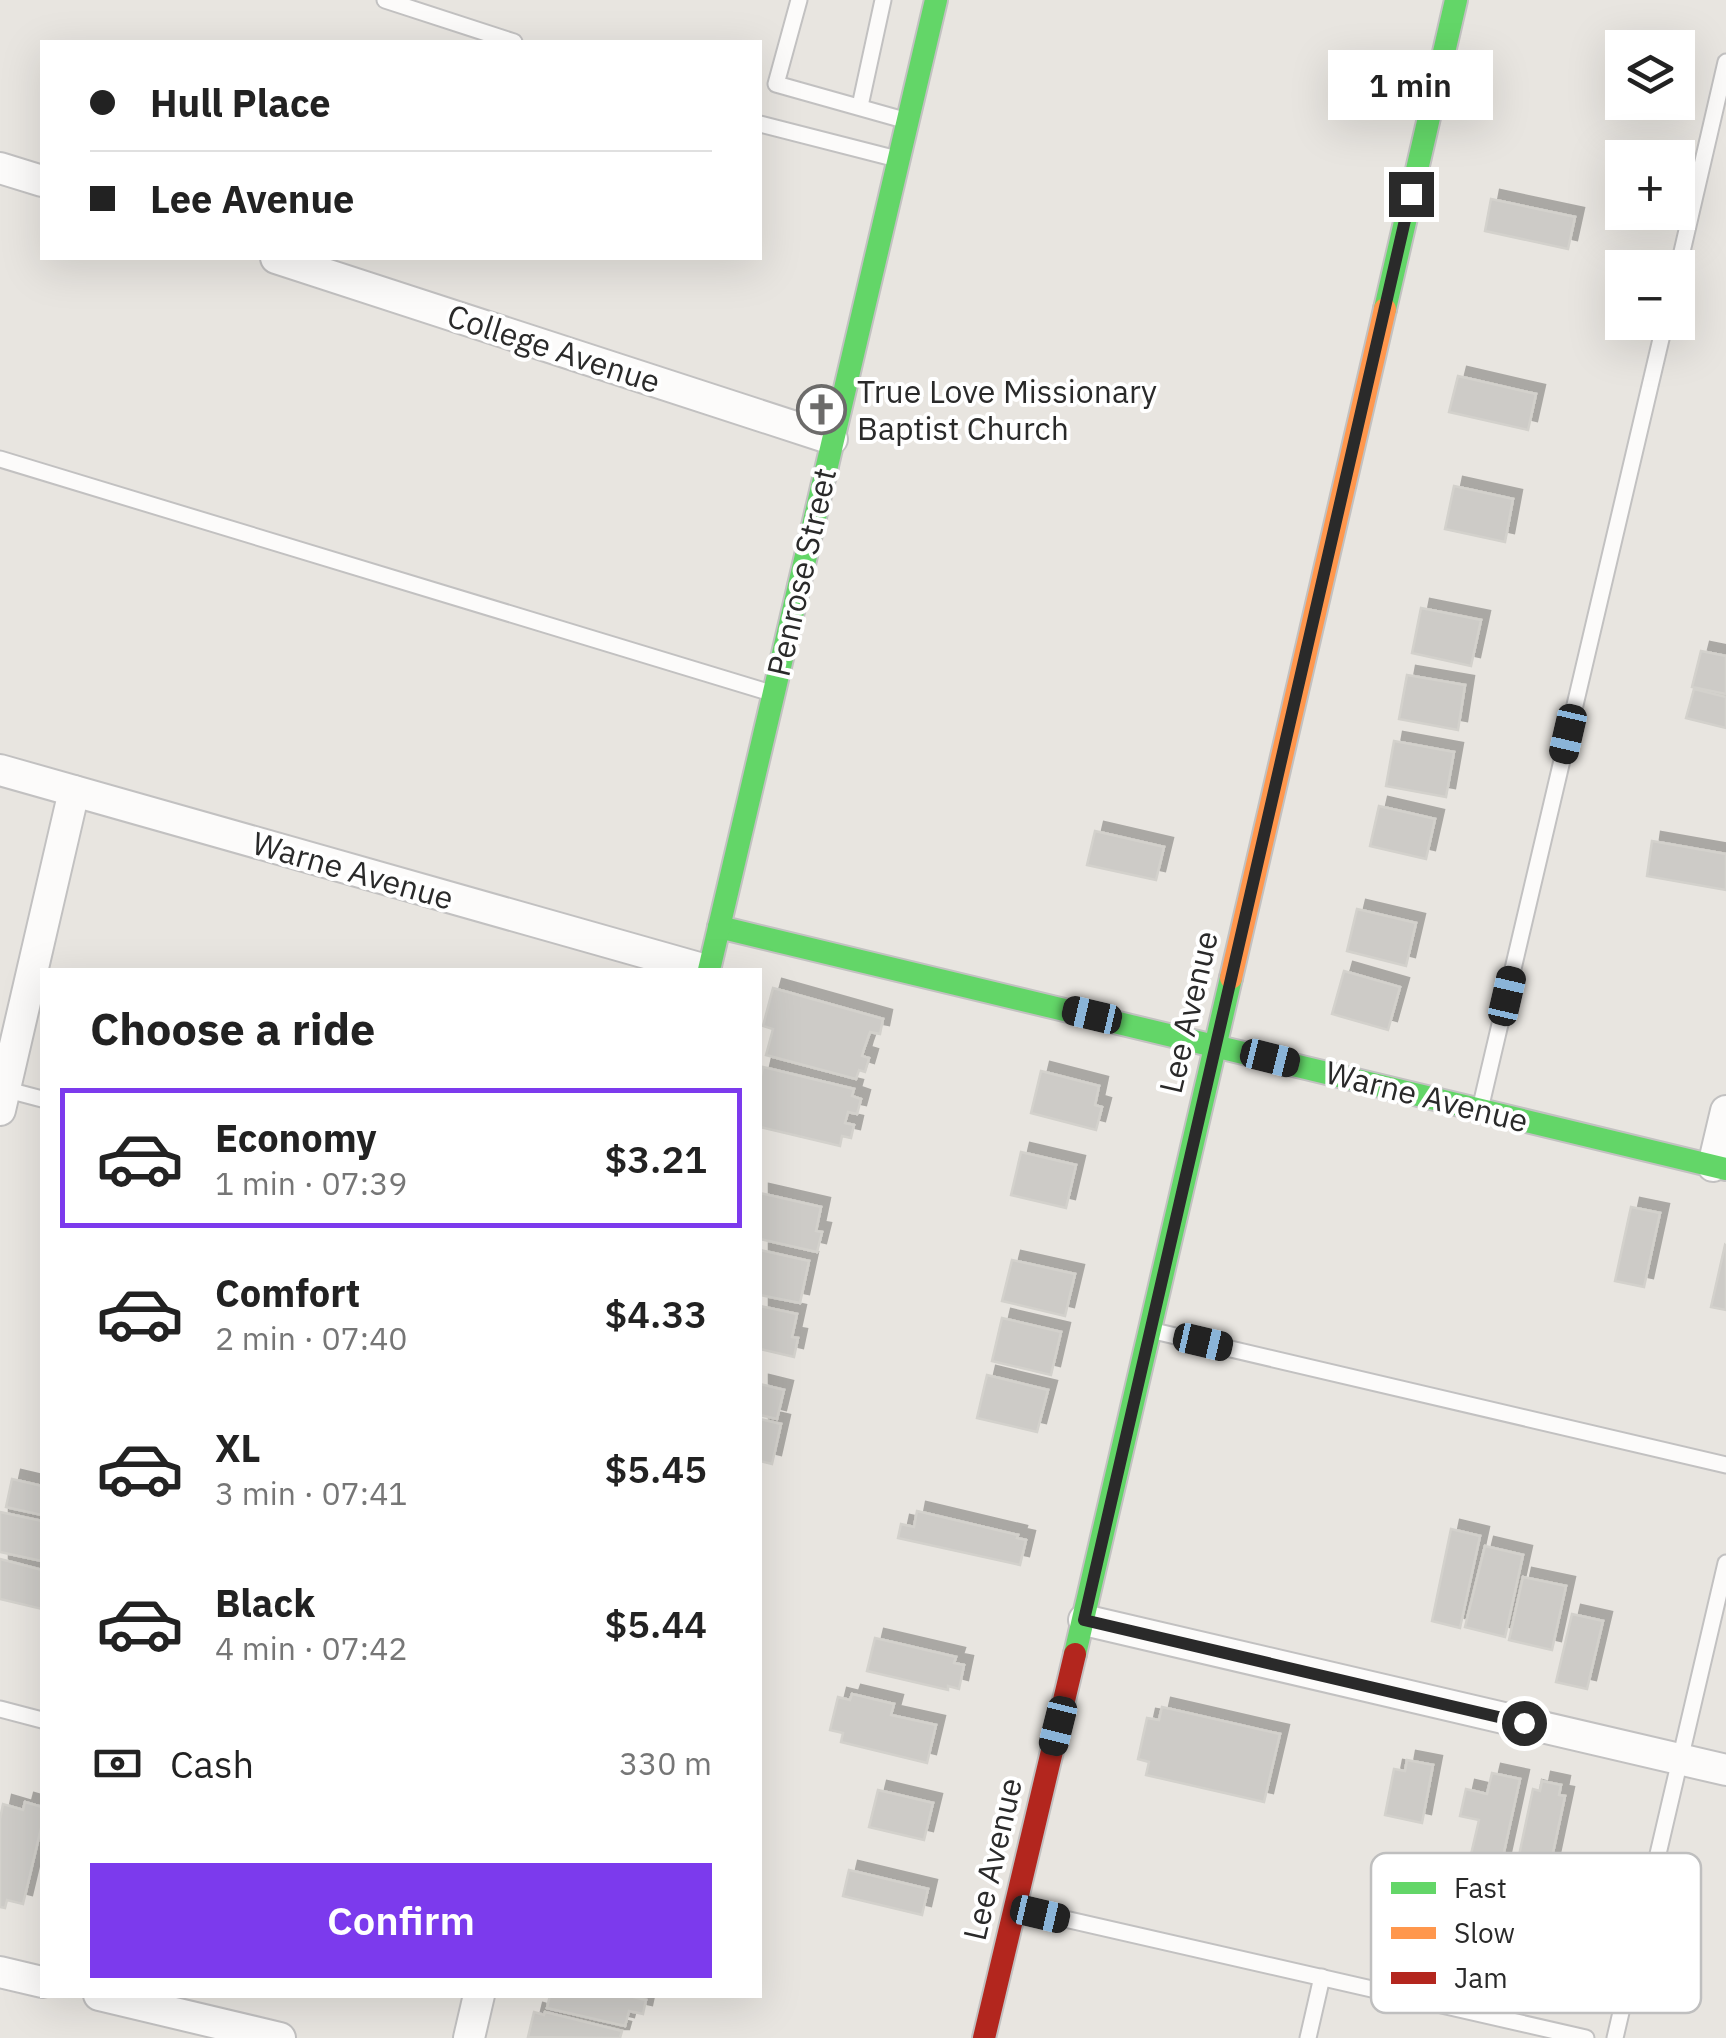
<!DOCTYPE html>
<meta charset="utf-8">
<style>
:root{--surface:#fff;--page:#f6f6f6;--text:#222;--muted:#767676;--line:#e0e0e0;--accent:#7c3aed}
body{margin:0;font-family:"IBM Plex Sans",sans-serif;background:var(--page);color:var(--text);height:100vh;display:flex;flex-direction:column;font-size:38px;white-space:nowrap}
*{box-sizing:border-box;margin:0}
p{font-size:32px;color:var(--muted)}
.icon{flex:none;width:55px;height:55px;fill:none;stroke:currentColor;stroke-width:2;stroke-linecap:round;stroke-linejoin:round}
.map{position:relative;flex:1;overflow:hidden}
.side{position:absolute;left:40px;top:968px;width:722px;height:1030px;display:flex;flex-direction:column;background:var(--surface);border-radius:0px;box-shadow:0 10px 40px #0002}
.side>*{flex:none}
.guide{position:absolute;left:40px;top:40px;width:722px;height:220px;border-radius:0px;box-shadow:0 10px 40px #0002;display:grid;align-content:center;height:220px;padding:0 50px;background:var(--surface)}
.tools{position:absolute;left:1605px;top:30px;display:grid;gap:20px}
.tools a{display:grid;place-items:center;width:90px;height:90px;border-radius:0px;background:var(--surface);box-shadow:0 10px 40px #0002;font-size:50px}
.end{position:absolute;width:45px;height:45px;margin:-22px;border:12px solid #2a2a2a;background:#fff;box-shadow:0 0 0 5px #fff}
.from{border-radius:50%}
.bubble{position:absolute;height:70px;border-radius:0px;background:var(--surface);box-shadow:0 10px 40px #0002;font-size:32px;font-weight:600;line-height:70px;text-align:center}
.car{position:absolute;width:30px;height:60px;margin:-30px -15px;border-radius:12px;box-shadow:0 0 8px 2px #0007;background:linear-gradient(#222 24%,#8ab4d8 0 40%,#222 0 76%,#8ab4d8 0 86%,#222 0)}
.guide b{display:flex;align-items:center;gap:35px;height:95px;font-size:38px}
.guide b+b{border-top:2px solid var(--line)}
.guide i{width:25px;height:25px;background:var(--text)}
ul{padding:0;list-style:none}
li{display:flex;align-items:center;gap:30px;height:140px;margin:0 20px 15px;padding:0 30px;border:5px solid transparent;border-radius:0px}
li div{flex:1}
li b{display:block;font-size:38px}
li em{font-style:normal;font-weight:600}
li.on{border-color:var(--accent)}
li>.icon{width:90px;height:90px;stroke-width:1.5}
h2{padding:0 50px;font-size:45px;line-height:120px}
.pay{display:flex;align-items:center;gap:25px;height:110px;padding:0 50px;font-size:38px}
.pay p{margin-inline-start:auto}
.button{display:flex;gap:20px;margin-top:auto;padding:20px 50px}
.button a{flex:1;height:115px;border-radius:0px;background:var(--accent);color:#fff;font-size:40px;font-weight:600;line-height:115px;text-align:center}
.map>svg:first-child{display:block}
</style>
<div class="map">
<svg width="1726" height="2038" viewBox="0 0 1726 2038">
<defs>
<filter id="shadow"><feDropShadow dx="9" dy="-9" stdDeviation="0" flood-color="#0004"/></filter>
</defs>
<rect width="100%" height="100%" fill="#e8e5e0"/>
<!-- building -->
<g fill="#cdcbc7" stroke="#d3d1cc" stroke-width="2.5" filter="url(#shadow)">
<path d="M1491,199l84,18 -7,32 -83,-18z"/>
<path d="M1458,376l78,18 -8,36 -79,-18z"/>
<path d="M1454,486l59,13 -8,43 -60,-13z"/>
<path d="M1421,608l60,12 -10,46 -59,-13z"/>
<path d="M1701,651l25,5v38l-34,-7z"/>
<path d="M1407,675l58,10 -7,45 -59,-11z"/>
<path d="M1694,689l32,8v31l-40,-10z"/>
<path d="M1394,741l60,11 -8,45 -60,-11z"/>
<path d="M1379,806l56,13 -9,40 -56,-13z"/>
<path d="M1095,831l69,16 -8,33 -69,-15z"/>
<path d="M1652,841l74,13v36l-79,-14z"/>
<path d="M1357,909l59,14 -10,43 -59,-15z"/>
<path d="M1344,971l56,16 -12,43 -56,-16z"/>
<path d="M773,988l110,31 -3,15 -10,-2 -6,17 -2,7 7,2 -4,14 -6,-2 -3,9 -90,-24 7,-26 -10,-3z"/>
<path d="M763,1067l91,22 -2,7 9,3 -4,15 -9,-2 -3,11 9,2 -3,13 -9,-2 -2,10 -80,-19v-47z"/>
<path d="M1041,1071l58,15 -4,19 7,2 -6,23 -65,-17z"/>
<path d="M1021,1152l55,13 -10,43 -55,-13z"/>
<path d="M760,1193l61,14 -5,24 6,1 -5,20 -57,-13z"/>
<path d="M1631,1207l29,6 -16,74 -29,-6z"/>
<path d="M1725,1245l1,1v64l-15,-3z"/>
<path d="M760,1250l49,11 -9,42 -40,-8z"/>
<path d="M1012,1260l63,14 -10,42 -63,-15z"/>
<path d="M760,1306l37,8 -5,23 6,1 -4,19 -34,-8z"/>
<path d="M1002,1318l59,14 -10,43 -59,-14z"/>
<path d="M987,1375l61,15 -11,42 -60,-14z"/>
<path d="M760,1384l24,6 -7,29 -17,-4z"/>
<path d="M760,1419l21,5 -9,40 -12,-3z"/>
<path d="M12,1479l30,7v29l-36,-8z"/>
<path d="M917,1511l101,24 -1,3 9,2 -6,25 -122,-27 3,-14 13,3z"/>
<path d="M0,1512l42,9v40l-42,-9z"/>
<path d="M1451,1529l29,7 -20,92 -28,-7z"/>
<path d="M1485,1546l38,9 -18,82 -40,-10z"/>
<path d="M0,1559l42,11v39l-42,-10z"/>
<path d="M1523,1577l43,9 -14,64 -43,-10z"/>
<path d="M1572,1614l31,7 -16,68 -31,-7z"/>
<path d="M875,1638l81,19 -2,6 10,2 -5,24 -11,-3v4l-81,-19z"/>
<path d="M852,1694l42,10 -3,11 45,10 -9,38 -86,-21 2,-9 -13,-3 8,-33 12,3z"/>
<path d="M1162,1707l118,27 -16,68 -118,-27 3,-13 -11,-3 9,-41 12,2z"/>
<path d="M1407,1760l26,5 -11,58 -37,-8 9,-46 11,2z"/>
<path d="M1492,1773l28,6 -20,91 -31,-7 10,-43 -19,-4 6,-27 21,5z"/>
<path d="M1542,1781l19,4 -2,10 6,1 -20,94 -32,-6 20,-95 7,2z"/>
<path d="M878,1790l55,13 -9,37 -55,-13z"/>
<path d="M25,1802l17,5v17l-19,80 -16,-4 -2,8 -5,-1v-88l3,-15 20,6z"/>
<path d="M849,1870l79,19 -6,26 -79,-19z"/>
<path d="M550,1995h75l21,5 -3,14 -14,-3 -4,15 -78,-18z"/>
<path d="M534,2012l10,3 1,-3 77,19 -2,7 -92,-1z"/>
</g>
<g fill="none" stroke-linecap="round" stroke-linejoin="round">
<defs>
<g id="lane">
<path d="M385,0l129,42"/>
<path d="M799,0l-23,84 128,36"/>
<path d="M860,106l23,-106"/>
<path d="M760,124l137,35"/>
<path d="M1678,269l48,-207"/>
<path d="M0,459l771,234"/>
<path d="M4,1089l38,10"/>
<path d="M1481,1105l184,-783"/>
<path d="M1154,1331l572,134"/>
<path d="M0,1709l42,11"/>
<path d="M1017,1908l569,130"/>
<path d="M1308,2038l14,-61"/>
<path d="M1615,2038l111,-475"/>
</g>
<g id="street">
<path d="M0,168l42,13"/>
<path d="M276,258l556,181"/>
<path d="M0,770l706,200"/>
<path d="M0,1110l74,-319"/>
<path d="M1713,1166l13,-55"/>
<path d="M1084,1620l642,150"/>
<path d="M0,1972l42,10"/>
<path d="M99,1995l181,43"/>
<path d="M469,2038l10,-43"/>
</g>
<g id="fast">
<path d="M1385,309l71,-309"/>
<path d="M719,927l1007,242"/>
<path d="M709,970l227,-970"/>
<path d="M1075,1654l156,-676"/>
</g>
<path id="slow" d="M1231,978l154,-669"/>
<path id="jam" d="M984,2038l91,-384"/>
</defs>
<!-- lane casing -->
<use href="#lane" stroke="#c2c1c1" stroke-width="19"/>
<!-- street casing -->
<use href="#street" stroke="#c2c1c1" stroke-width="34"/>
<!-- fast casing -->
<use href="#fast" stroke="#c2c1c1" stroke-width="26"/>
<!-- slow casing -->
<use href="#slow" stroke="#c2c1c1" stroke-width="26"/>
<!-- jam casing -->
<use href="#jam" stroke="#c2c1c1" stroke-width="26"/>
<!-- lane -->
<use href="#lane" stroke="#fcfbfa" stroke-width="15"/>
<!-- street -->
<use href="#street" stroke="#fcfbfa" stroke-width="30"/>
<!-- fast -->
<use href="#fast" stroke="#63d668" stroke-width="22"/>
<!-- slow -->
<use href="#slow" stroke="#ff974d" stroke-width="22"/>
<!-- jam -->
<use href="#jam" stroke="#b3261e" stroke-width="22"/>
</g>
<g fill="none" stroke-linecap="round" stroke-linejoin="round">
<!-- route -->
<path stroke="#2a2a2a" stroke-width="12" d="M1411,194l-327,1426 440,103"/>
</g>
<!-- icons -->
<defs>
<symbol id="church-ring" viewBox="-11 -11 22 22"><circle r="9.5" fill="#fff" stroke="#6c6b6a" stroke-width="1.5"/><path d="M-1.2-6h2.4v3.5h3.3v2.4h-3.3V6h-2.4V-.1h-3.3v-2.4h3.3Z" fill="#6c6b6a"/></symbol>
</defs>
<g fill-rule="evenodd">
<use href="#church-ring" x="794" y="382" width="55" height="55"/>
</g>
<g text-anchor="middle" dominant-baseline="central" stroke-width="8" stroke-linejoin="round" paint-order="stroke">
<!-- street labels -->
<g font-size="32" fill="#2a2a2a" stroke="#fff">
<text transform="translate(554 348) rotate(18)">College Avenue</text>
<text transform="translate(801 572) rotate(-77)">Penrose Street</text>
<text transform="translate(353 870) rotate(16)">Warne Avenue</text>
<text transform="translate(1188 1012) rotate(-77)">Lee Avenue</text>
<text transform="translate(1427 1096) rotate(14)">Warne Avenue</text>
<text transform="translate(992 1859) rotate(-77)">Lee Avenue</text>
</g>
<!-- poi labels -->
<g font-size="32" fill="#2a2a2a" stroke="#fff" text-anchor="start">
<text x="857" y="391">True Love Missionary<tspan x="857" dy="37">Baptist Church</tspan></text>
</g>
</g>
<!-- legend -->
<rect x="1371" y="1853" width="330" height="160" rx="15" fill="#fff" stroke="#bfbfbf" stroke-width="2.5"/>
<rect x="1391" y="1882" width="45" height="12" fill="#63d668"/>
<rect x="1391" y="1927" width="45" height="12" fill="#ff974d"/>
<rect x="1391" y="1972" width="45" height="12" fill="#b3261e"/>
<g font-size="28" fill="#2a2a2a">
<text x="1454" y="1898">Fast</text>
<text x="1454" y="1943">Slow</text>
<text x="1454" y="1988">Jam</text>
</g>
</svg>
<div class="tools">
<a><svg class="icon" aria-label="layers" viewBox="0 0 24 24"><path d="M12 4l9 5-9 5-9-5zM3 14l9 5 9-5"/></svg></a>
<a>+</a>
<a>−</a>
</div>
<i class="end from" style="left:1524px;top:1723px"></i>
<i class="end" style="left:1411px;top:194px"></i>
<div class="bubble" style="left:1328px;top:50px;width:165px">1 min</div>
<i class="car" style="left:1568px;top:734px;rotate:193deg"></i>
<i class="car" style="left:1507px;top:996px;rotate:13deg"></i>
<i class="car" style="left:1092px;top:1015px;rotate:283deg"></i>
<i class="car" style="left:1270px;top:1058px;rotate:104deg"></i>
<i class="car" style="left:1203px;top:1342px;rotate:103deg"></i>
<i class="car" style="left:1058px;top:1726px;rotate:194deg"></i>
<i class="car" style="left:1040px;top:1914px;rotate:103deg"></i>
<div class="guide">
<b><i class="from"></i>Hull Place</b>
<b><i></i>Lee Avenue</b>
</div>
<section class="side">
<h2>Choose a ride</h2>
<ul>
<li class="on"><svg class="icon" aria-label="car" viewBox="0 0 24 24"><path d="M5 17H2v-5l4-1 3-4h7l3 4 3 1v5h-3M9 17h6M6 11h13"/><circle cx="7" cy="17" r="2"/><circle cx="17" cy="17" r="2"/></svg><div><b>Economy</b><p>1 min · 07:39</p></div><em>$3.21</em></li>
<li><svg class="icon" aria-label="car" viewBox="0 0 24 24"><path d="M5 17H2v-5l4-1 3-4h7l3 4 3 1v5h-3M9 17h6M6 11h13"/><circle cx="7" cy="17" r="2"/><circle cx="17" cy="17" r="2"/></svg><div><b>Comfort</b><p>2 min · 07:40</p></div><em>$4.33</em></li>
<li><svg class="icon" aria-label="car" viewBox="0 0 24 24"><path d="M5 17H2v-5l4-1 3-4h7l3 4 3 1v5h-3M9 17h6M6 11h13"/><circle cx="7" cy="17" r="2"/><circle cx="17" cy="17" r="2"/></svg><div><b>XL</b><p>3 min · 07:41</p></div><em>$5.45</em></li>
<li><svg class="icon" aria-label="car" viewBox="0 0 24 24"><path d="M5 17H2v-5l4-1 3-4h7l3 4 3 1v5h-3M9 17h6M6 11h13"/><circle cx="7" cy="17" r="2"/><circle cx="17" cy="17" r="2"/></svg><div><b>Black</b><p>4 min · 07:42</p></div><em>$5.44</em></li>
</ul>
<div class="pay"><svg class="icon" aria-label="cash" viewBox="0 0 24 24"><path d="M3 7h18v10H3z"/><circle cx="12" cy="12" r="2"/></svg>Cash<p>330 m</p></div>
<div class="button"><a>Confirm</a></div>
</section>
</div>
